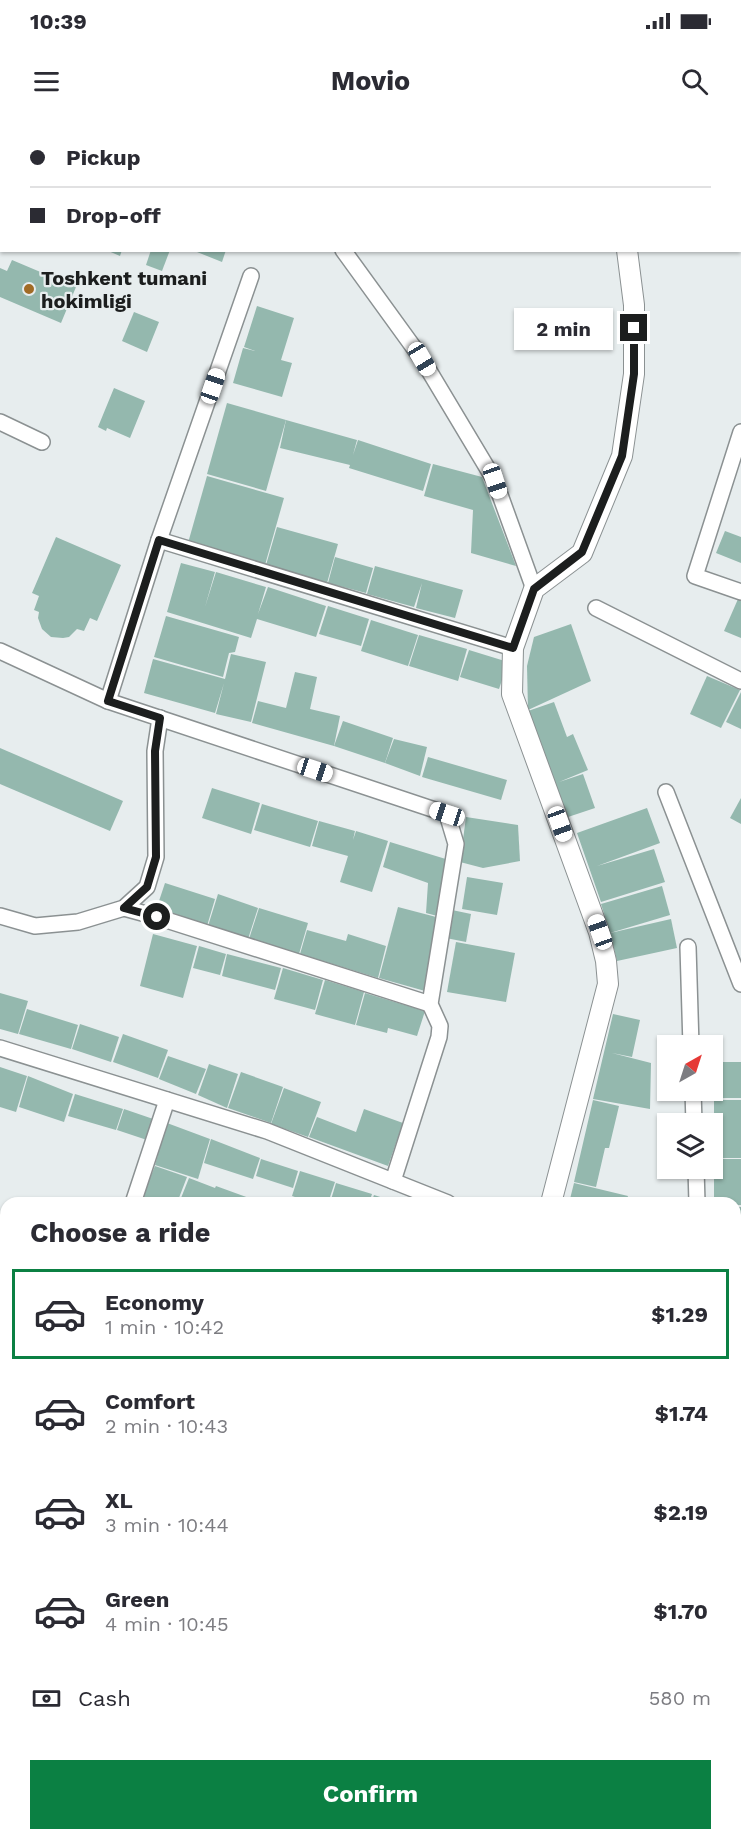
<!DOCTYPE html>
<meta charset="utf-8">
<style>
:root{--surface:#fff;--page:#f7f7f7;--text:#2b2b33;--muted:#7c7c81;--line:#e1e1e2;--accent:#0b8043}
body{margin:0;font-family:"Work Sans",sans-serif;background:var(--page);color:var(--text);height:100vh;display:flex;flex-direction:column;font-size:22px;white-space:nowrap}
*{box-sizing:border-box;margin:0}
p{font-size:20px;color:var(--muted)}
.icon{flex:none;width:33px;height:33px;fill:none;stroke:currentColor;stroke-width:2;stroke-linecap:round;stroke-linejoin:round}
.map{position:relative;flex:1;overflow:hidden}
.panel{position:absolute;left:0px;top:1077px;width:741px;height:644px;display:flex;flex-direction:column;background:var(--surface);border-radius:18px 18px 0 0;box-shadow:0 2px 4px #0004}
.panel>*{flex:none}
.banner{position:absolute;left:0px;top:0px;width:741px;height:132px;box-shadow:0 2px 4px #0004;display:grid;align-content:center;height:132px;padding:0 30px;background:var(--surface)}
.needle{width:39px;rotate:39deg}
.buttons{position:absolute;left:657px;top:915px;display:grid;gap:12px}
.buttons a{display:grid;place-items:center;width:66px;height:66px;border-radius:0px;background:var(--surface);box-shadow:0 2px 4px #0004;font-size:30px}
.end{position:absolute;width:27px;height:27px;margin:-14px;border:8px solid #1c1e1e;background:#fff;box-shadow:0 0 0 3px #fff}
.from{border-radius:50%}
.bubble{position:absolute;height:42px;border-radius:0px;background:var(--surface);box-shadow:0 2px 4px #0004;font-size:20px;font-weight:700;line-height:42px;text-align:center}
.car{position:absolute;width:18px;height:36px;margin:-18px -9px;border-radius:8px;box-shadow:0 0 4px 2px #0007;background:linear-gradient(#fff 24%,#345 0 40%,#fff 0 76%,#345 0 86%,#fff 0)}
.banner b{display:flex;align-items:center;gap:21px;height:57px;font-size:22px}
.banner b+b{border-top:2px solid var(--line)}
.banner i{width:15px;height:15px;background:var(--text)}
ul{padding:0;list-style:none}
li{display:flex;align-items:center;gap:18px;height:90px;margin:0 12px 9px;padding:0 18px;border:3px solid transparent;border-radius:0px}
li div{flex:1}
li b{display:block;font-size:22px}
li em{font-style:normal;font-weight:700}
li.active{border-color:var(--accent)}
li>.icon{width:54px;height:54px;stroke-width:1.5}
h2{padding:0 30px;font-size:27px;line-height:72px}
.pay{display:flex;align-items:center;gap:15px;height:66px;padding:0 30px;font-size:22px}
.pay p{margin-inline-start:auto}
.action{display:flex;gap:12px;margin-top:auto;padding:12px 30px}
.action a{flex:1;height:69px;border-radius:0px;background:var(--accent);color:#fff;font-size:24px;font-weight:700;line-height:69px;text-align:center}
.status{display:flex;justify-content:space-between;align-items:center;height:42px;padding:0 30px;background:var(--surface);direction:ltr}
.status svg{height:16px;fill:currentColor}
header{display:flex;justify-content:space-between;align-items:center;height:78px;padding:0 30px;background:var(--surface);font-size:27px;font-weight:700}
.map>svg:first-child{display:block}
</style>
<div class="status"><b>10:39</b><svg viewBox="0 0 49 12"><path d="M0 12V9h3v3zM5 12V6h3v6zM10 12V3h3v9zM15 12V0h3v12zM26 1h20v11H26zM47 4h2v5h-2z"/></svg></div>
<header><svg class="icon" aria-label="menu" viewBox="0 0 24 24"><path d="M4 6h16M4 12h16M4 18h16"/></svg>Movio<svg class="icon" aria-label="search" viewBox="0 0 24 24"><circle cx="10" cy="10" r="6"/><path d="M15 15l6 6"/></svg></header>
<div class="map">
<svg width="741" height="1720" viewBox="0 0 741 1720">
<rect width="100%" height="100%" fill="#e7edee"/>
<!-- building -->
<g fill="#94b8ae">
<path d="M106,130h16l-2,6z"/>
<path d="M151,130h19l-8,21 -16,-6z"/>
<path d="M192,130h34l-4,12z"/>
<path d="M12,140l64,27 -15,36 -61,-26v-29l7,3z"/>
<path d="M257,186l37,12 -13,42 11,3 -10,34 -49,-14 10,-35 12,3 -11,-4z"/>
<path d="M134,192l25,10 -12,30 -25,-11z"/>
<path d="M114,268l31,13 -15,37 -23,-10 -1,3 -8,-4z"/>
<path d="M227,283l59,17 -20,71 -59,-17z"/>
<path d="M286,300l71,20 -4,15 5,-15 73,24 -8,27 -74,-23 1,-3 -70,-17z"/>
<path d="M433,344l49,13 34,89 -45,-13 2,-43 -49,-14z"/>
<path d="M207,356l77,22 -19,67 -77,-22z"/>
<path d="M277,407l61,17 -11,39 -61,-18z"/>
<path d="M725,411l16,6v26l-25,-10z"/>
<path d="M56,417l65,28 -24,56 -7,-3 -6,13 -7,-2 -8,8 -6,1 -12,-1 -9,-8 -4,-11 1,-6 -5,-2 5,-14 -7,-3z"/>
<path d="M335,437l38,11 -7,25 -38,-10z"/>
<path d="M181,443l34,9 -10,35 11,-35 50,15 -8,27 10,-27 58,19 -10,31 -59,-18 -6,19 -84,-26z"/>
<path d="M375,446l88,24 -8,28 -39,-10 6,-25 -8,24 -47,-13z"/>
<path d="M738,479l3,1v38l-17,-7z"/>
<path d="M328,486l41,13 -8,27 -42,-12z"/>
<path d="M166,496l73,21 -4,15 -6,1 -6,24 -69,-20z"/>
<path d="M371,500l47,15 -10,31 -47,-15z"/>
<path d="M571,504l20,57 -63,29 -1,-44 7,-29z"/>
<path d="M419,515l48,14 -9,32 -49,-15z"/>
<path d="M469,530l39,12 -9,27 -39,-12z"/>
<path d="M231,534l35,8 -15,60 -35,-8 8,-31 -9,30 -71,-20 9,-34 72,20z"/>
<path d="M295,552l22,5 -7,32 30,7 -6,30 -82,-23 6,-22 28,7z"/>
<path d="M707,556l33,14 -19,38 -31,-14z"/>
<path d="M741,572v37l-15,-7z"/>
<path d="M554,582l13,35 6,-3 15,36 -29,12 24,-8 12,34 -27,9 -40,-106z"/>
<path d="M343,601l50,17 -8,25 -51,-17z"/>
<path d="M394,619l33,8 -7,29 -35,-13z"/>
<path d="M0,628l123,53 -13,30 -110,-47z"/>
<path d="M428,637l79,23 -6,20 -79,-23z"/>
<path d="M212,668l48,15 -9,31 -49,-16z"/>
<path d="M741,678v26l-11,-6z"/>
<path d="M262,684l56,17 -8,26 -56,-17z"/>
<path d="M647,688l13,35 -63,23 57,-17 11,33 -64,20 -24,-69z"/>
<path d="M466,697l52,8 2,36 -37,7 -23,-6z"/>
<path d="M319,701l36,10 -2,9 3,-9 32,10 -16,51 -32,-10 8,-26 -36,-10z"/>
<path d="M390,722l59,18 -8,57 -15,-4 2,-30 -45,-16z"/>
<path d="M467,757l36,6 -6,32 -35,-6z"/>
<path d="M165,763l50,16 -8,27 -51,-16z"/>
<path d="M662,766l8,29 -60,18 -9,-29z"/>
<path d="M218,774l40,14 -10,31 -40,-13z"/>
<path d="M398,787l42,11 -15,73 -46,-13z"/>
<path d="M259,788l49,15 -9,31 -50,-15z"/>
<path d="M452,790l19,4 -5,28 -20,-4z"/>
<path d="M671,799l6,29 -60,13 -7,-28z"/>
<path d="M307,810l39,11 2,-7 38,12 -8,32 -78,-24z"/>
<path d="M153,814l44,12 -14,52 -43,-12z"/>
<path d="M456,822l59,11 -9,49 -59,-10z"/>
<path d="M199,826l27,8 -6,21 -27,-7z"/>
<path d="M227,834l54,14 -6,22 -53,-14z"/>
<path d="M283,848l40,12 -8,30 -41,-11z"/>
<path d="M325,860l39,12 -9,33 -40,-11z"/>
<path d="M0,873l28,8 -10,33 -18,-5z"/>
<path d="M365,873l60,18 -8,25 -29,-8 -1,5 -31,-8z"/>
<path d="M27,889l51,16 -7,24 -52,-15z"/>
<path d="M613,894l27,6 -8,37 -20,-4 39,10 -1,46 -57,-10z"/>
<path d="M80,904l39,13 -8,25 -39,-13z"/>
<path d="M123,914l45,16 -10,28 -45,-16z"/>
<path d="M168,936l38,13 -10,25 -37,-15z"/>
<rect x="714" y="942" width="27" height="36"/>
<path d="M209,944l29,10 -11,34 -29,-13z"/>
<path d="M0,947l27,9 -11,36 -16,-5z"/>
<path d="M241,952l42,15 -12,36 -43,-15z"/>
<path d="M28,956l45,18 -9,28 -45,-15z"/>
<path d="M284,968l37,14 -13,35 -37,-13z"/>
<path d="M75,974l48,15 -7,21 -48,-14z"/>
<path d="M593,980l26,6 -10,42h-4l-9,39 -22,-5z"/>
<rect x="714" y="980" width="27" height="58"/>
<path d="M124,989l35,12 -6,21 -36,-12z"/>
<path d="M364,989l39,14 -15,43 -79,-29 8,-20 39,15z"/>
<path d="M167,1003l43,16 -12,40 -43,-14z"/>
<path d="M211,1019l49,19 -7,21 -49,-16z"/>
<path d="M261,1039l37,12 -5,17 -37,-12z"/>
<path d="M714,1039h27v46h-6v-2h-21z"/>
<path d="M155,1046l32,11 -10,26 -37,-1z"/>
<path d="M300,1051l35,11 -7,21h-16l-20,-7z"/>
<path d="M189,1058l26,10 1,-2 47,17h-84z"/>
<path d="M336,1063l36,11 -3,9h-39z"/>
<path d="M574,1063l54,13 -2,7h-57z"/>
<path d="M374,1075l25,8h-28z"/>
<rect x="735" y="1087" width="6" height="51"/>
<path d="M0,1148l6,2v23l-6,-2z"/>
<path d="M735,1159h6v35l-6,1z"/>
<path d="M0,1196l6,2v65l-6,-2z"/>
<path d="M0,1269l6,2v30l-6,18z"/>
<rect x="735" y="1305" width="6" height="23"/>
<rect x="735" y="1350" width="6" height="32"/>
<rect x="735" y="1448" width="6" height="30"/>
</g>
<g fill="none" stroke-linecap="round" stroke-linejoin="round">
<defs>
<g id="street">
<path d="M740,54l1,1"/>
<path d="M343,130l79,109 73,122 39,108"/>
<path d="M0,302l42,20"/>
<path d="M741,312l-46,144 46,16"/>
<path d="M159,420l354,108"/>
<path d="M596,488l145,73"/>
<path d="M0,531l108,50 339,113 9,30 -26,160 10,22 -1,11 -46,144"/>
<path d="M108,581l51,-161 92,-264"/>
<path d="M666,672l75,192"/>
<path d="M124,788l33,9 273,87"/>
<path d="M0,796l35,10 43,-4 46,-14 23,-21 9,-30 -1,-106 5,-33"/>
<path d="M688,827l3,99"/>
<path d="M0,928l267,83 181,72"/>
<path d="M693,970l1,34"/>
<path d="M696,1048l1,35"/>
<path d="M133,1083l34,-103"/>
<path d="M735,1149h6"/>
<path d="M0,1177l6,2"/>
<path d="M0,1322l6,-17"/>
<path d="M735,1335h6"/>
<path d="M735,1494h6"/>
<path d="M735,1540h6"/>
</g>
<g id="secondary">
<path d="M615,2v-2"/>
<path d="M551,1083l57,-219 -2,-23 -7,-29 -87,-238 1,-46 21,-59 48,-36 40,-97 12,-82v-69l-7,-55"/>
<path d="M0,1348l6,3"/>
</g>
</defs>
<!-- street casing -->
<use href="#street" stroke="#8b9192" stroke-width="18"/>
<!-- secondary casing -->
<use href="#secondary" stroke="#8b9192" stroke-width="22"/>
<!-- street -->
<use href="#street" stroke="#fff" stroke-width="15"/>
<!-- secondary -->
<use href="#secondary" stroke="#fff" stroke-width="20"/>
</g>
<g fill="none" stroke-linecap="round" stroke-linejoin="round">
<!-- route -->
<path stroke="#1c1e1e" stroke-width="8" d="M157,797l-33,-9 23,-21 9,-30 -1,-106 5,-33 -52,-17 51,-161 354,108 21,-59 48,-37 40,-96 12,-82v-46"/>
</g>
<!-- markers -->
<circle fill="#a16b25" stroke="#e7edee" stroke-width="2" cx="29" cy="169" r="6"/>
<g text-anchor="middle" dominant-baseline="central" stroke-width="4.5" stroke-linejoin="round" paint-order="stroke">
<!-- poi labels -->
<g font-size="20" font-weight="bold" fill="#1c1e1e" stroke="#e7edee" text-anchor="start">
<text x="41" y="158">Toshkent tumani<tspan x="41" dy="23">hokimligi</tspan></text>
</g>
</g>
</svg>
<div class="buttons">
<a><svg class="needle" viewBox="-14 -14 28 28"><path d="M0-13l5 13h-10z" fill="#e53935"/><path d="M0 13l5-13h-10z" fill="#7c7c81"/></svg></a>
<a><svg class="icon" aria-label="layers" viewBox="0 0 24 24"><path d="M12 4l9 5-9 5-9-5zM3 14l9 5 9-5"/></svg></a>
</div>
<i class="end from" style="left:157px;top:797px"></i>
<i class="end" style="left:634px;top:208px"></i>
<div class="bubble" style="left:514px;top:188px;width:99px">2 min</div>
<i class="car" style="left:422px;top:239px;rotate:149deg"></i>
<i class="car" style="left:213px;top:266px;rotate:19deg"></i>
<i class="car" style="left:495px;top:361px;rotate:161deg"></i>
<i class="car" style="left:315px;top:650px;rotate:108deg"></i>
<i class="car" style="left:447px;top:694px;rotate:288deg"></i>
<i class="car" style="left:560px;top:704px;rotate:160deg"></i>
<i class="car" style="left:600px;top:812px;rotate:340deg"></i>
<div class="banner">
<b><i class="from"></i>Pickup</b>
<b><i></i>Drop-off</b>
</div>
<section class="panel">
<h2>Choose a ride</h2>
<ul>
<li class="active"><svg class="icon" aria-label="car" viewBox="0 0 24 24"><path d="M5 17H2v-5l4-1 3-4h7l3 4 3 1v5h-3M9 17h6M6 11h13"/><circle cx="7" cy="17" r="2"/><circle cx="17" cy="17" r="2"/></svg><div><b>Economy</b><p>1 min · 10:42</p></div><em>$1.29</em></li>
<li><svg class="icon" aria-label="car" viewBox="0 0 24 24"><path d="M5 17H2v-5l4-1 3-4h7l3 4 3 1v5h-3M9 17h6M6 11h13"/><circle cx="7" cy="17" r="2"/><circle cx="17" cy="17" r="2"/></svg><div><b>Comfort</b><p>2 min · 10:43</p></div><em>$1.74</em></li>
<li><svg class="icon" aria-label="car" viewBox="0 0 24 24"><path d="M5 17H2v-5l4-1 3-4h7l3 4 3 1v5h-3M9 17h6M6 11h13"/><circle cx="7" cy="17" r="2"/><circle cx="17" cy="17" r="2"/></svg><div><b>XL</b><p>3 min · 10:44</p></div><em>$2.19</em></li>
<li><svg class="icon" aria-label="car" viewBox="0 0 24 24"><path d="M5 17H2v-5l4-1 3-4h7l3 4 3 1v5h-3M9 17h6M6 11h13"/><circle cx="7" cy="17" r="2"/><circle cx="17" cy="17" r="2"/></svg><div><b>Green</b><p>4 min · 10:45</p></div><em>$1.70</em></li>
</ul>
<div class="pay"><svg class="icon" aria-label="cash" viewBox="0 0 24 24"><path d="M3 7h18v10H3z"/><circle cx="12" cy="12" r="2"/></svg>Cash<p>580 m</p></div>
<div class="action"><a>Confirm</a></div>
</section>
</div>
